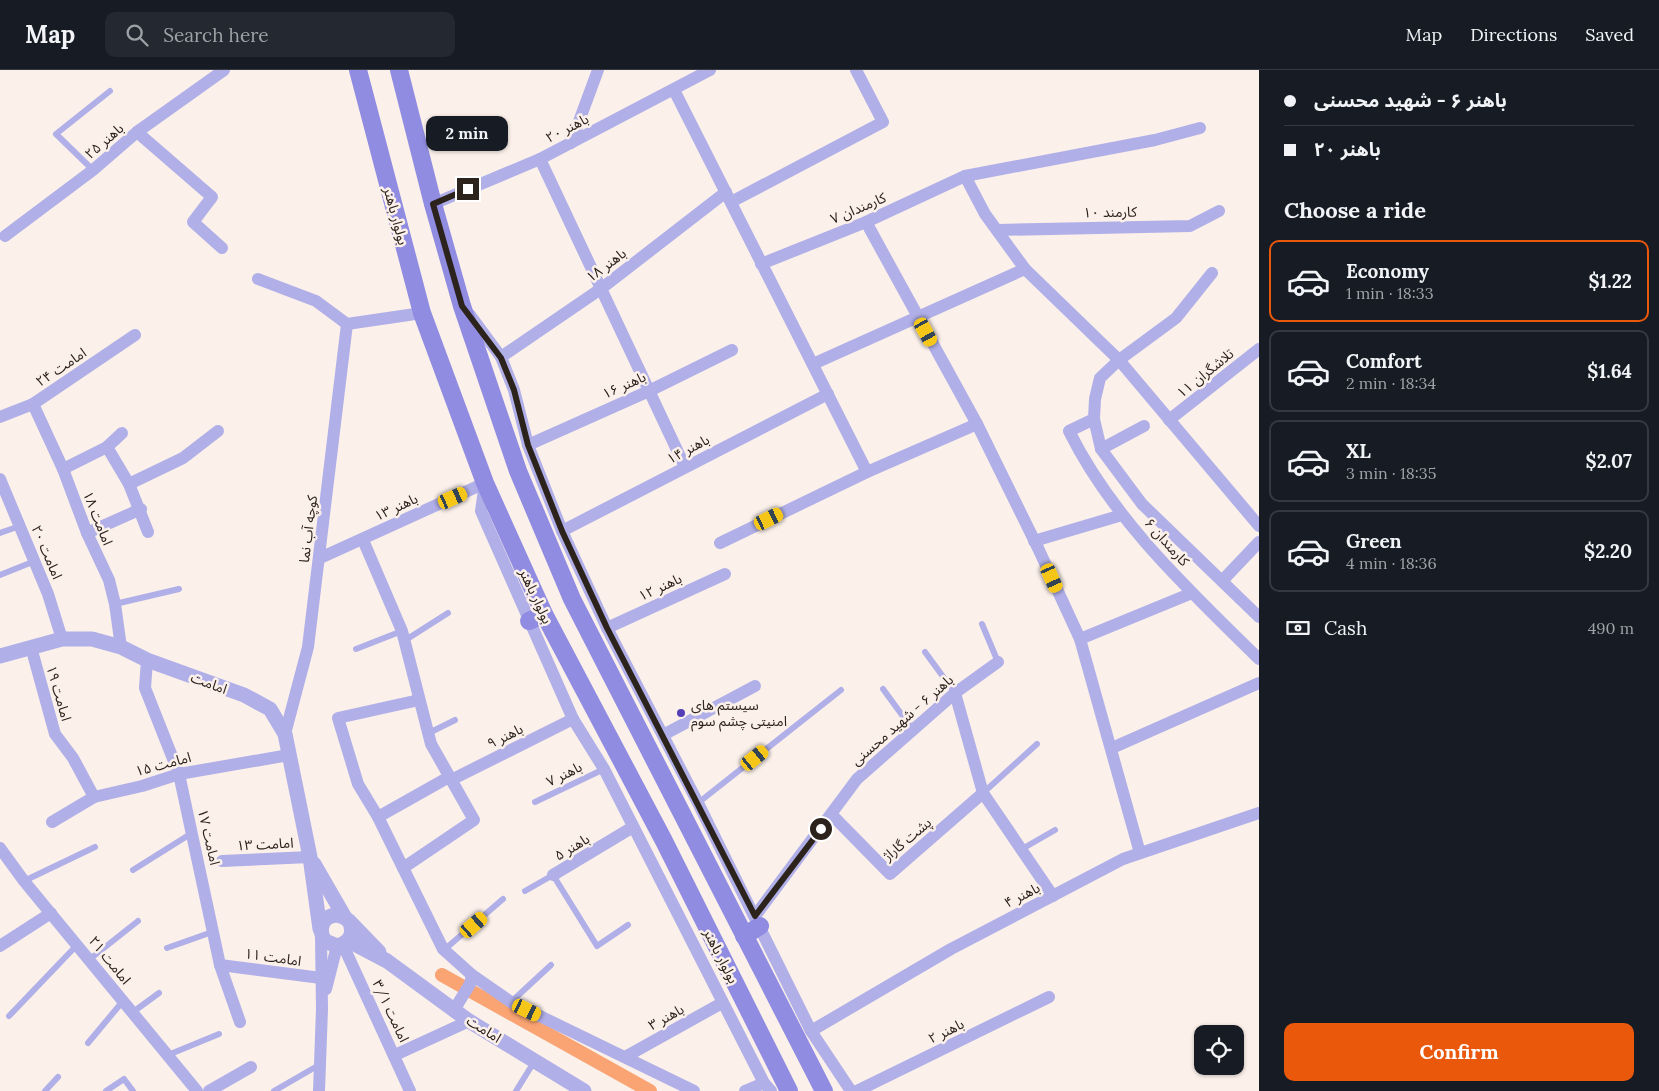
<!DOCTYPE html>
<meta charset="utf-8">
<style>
:root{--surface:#171b24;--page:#242831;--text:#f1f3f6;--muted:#9ea1a6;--line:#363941;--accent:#ea580c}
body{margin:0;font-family:Lora,"Noto Sans Arabic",serif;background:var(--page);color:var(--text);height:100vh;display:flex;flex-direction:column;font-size:19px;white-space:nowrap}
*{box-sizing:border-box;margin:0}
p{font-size:16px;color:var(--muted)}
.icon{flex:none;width:28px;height:28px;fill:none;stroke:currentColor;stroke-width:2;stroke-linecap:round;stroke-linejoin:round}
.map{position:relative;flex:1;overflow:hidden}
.drawer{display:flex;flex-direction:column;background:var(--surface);width:400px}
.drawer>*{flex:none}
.hud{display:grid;align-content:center;height:110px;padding:0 25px;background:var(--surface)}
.fabs{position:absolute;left:1194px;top:955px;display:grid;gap:10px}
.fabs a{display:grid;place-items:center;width:50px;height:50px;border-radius:10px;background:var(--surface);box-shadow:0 1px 4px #0004;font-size:25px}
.end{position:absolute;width:22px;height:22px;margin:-11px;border:6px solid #2d231d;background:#fff;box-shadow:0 0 0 2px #fff}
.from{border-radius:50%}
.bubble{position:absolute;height:35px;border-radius:10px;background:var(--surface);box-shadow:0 1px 4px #0004;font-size:16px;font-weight:700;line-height:35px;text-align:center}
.car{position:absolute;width:15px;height:30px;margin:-15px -8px;border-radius:6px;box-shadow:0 0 4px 1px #0007;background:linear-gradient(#f5c518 24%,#345 0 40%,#f5c518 0 76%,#345 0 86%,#f5c518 0)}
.hud b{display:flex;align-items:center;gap:18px;height:48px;font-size:19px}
.hud b+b{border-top:1px solid var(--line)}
.hud i{width:12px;height:12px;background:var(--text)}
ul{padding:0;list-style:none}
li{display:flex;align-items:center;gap:15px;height:82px;margin:0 10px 8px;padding:0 15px;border:2px solid var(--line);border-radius:10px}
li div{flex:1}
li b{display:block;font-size:19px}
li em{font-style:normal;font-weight:700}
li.on{border-color:var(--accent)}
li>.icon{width:45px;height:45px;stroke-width:1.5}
h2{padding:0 25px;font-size:22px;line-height:60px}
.pay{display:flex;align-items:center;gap:12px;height:55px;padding:0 25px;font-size:19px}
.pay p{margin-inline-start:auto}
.action{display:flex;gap:10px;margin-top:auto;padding:10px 25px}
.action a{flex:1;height:58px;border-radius:10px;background:var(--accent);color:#fff;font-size:20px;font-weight:700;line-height:58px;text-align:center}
header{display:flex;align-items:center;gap:30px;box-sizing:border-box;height:70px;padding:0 25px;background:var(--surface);border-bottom:1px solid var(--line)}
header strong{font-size:24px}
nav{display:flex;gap:28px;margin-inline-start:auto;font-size:18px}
.search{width:350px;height:45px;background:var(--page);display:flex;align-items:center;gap:12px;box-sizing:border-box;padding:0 18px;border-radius:10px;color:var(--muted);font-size:19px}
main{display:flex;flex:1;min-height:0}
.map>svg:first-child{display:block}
</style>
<header>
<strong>Map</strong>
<div class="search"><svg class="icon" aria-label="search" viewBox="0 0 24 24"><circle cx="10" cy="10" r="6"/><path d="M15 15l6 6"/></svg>Search here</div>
<nav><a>Map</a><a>Directions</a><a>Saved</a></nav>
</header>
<main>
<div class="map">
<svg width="1259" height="1021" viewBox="0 0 1259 1021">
<rect width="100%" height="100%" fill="#fbf0ea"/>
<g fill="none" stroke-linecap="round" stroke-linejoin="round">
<!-- canal -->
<path stroke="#faa473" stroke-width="14" d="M442,905l208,116"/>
<!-- service -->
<g stroke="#b0afe8" stroke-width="6">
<path d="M93,100l-37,-36 54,-43"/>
<path d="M0,463l20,-7"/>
<path d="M0,505l35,-14"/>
<path d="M115,534l64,-15"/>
<path d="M982,554l16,38"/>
<path d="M404,571l44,-28"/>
<path d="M356,579l46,-18"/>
<path d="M925,582l30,41"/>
<path d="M883,619l30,41"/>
<path d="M429,663l26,-13"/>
<path d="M983,723l54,-49"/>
<path d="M535,732l69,-33"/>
<path d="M698,733l143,-113"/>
<path d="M1022,779l33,-19"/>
<path d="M133,800l59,-37"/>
<path d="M24,811l71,-34"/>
<path d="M525,821l28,-16 44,71 31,-21"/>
<path d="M167,878l48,-17"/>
<path d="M444,880l59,-51"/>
<path d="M90,889l48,-38"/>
<path d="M511,932l40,-37"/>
<path d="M133,942l26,-19"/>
<path d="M9,946l68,-71"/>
<path d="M88,973l35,-42"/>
<path d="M168,985l51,-21"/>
<path d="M45,1021l13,-14"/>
<path d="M106,1021l18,-12 9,12"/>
<path d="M274,1021l45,-26"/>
<path d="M516,1021l18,-29"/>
</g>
<!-- minor -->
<g stroke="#b0afe8" stroke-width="12">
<path d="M674,20l193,382"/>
<path d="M137,62l75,65 -19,25 29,26"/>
<path d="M571,73l27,-73"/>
<path d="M540,89l145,308"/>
<path d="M965,106l20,38 40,55 94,91 140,166"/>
<path d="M731,132l152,-80 -27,-52"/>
<path d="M433,134l107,-45 170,-89"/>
<path d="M866,152l111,202 61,124 42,91 60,214"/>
<path d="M998,160l192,-4 29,-15"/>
<path d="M5,166l88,-66 44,-38 87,-62"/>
<path d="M761,194l105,-42 99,-46 190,-36 45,-12"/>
<path d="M1212,203l-36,45 -57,42 -19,18 -5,21 -1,20 -25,12c44,89 120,159 190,228"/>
<path d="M258,209l58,22 31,23 75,-11"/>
<path d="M470,245l31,42 13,33 14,55 34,86 45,97 91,175 113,228 40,60"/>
<path d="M501,287l101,-69 124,-96"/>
<path d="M813,294l212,-95"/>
<path d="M33,334l30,65 24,64 22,47 6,24 6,43"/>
<path d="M0,347l33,-13 102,-69"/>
<path d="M1094,349l7,30 41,55 117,113"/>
<path d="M1169,350l90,-71"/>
<path d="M528,375l121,-54 83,-41"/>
<path d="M107,377l22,37 19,48"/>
<path d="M1101,379l43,-23"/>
<path d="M63,399l44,-22 15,-14"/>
<path d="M0,409l48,115 14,45"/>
<path d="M485,413l-4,28 92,208 31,50 160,314 7,8"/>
<path d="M129,414l54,-26 35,-27"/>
<path d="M562,461l266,-137"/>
<path d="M87,463l54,-24"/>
<path d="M363,470l39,91 29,113 43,76 -71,48"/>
<path d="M1034,471l88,-26"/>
<path d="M720,473l147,-71 110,-48"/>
<path d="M320,488l165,-75"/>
<path d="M1222,511l37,-39"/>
<path d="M607,558l118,-54"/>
<path d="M1080,569l112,-46"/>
<path d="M31,577l24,87 18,24 21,39"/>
<path d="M147,590l-2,28 34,86 41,191 20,57"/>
<path d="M955,623l28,100 70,103"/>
<path d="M419,630l-81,18 20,66 20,33 65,132 29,26 39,27 183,89"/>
<path d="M285,664l23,-87 39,-323"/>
<path d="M663,665l92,-49"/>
<path d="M1112,678l147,-65"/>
<path d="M451,710l122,-61"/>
<path d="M832,745l58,59 93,-81"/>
<path d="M378,747l71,-40"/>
<path d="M52,752l42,-25 48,-11 37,-12 110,-19"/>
<path d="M0,778l24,33 173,210"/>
<path d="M222,791l88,-4"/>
<path d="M553,805l80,-48"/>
<path d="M755,846l102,-137 98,-86 43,-31"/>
<path d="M343,875l67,146"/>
<path d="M0,876l51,-33"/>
<path d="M220,895l101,13"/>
<path d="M326,919l11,-43"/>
<path d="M454,940l16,-26 2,-9"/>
<path d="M811,961l140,-82 172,-90 136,-46"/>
<path d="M395,985l74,-34"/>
<path d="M625,987l97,-54"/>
<path d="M209,1021l42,-24"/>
<path d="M319,1021l3,-82 -1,-73"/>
<path d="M745,1021l19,-8"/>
<path d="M857,1021l192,-94"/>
</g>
<!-- tertiary -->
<g stroke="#b0afe8" stroke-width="15">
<path d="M0,586l62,-17h30l29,8 26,13 97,35 26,14 15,25 25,123 10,72"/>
<path d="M314,794l30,52"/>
<path d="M349,851c6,12 1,22 -12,25l-12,-5c-12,-18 8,-35 24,-20l30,31"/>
<path d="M349,871l38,20 82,60 115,70"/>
</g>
<!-- secondary -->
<g stroke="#908ce1" stroke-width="18">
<path d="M358,0l64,243 63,170 59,131 120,227 125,250"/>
<path d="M399,0l34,134 29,102 56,165 54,128 252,492"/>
<path d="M529,551l15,-7"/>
<path d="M744,866l16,-10"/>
</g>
</g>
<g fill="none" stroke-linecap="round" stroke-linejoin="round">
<!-- route -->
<path stroke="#2d231d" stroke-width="6" d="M468,119l-35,15 29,102 39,52 13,32 14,55 34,86 45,97 148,288 66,-87"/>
</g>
<!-- markers -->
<circle fill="#533eb6" stroke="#fbf0ea" stroke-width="2" cx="681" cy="643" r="5"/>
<g text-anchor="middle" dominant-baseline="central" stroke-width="5" stroke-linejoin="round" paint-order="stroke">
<!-- street labels -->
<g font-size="14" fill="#2d231d" stroke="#fbf0ea">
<text transform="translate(567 58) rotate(-27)">باهنر ۲۰</text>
<text transform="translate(104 71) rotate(-41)">باهنر ۲۵</text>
<text transform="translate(858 138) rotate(-23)">کارمندان ۷</text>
<text transform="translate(1110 142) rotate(-1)">کارمند ۱۰</text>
<text transform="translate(396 146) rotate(75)">بولوار باهنر</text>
<text transform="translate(606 195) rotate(-37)">باهنر ۱۸</text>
<text transform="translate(61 297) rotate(-34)">امامت ۲۴</text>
<text transform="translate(1205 303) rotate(-39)">تلاشگران ۱۱</text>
<text transform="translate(624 315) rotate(-24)">باهنر ۱۶</text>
<text transform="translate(688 379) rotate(-28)">باهنر ۱۴</text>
<text transform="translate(396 437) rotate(-25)">باهنر ۱۳</text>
<text transform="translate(98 448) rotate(68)">امامت ۱۸</text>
<text transform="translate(308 459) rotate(-83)">کوچه آب نما</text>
<text transform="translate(1167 472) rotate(48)">کارمندان ۶</text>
<text transform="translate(47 482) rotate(67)">امامت ۲۰</text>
<text transform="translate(660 517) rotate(-25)">باهنر ۱۲</text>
<text transform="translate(536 526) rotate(65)">بولوار باهنر</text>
<text transform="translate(209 613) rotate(20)">امامت</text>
<text transform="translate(59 623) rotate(74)">امامت ۱۹</text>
<text transform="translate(902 650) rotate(-41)">باهنر ۶ - شهید محسنی</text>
<text transform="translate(505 666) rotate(-26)">باهنر ۹</text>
<text transform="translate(163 694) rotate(-15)">امامت ۱۵</text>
<text transform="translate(564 704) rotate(-26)">باهنر ۷</text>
<text transform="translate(209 767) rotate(77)">امامت ۱۷</text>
<text transform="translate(907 769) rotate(-40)">پشت گاراژ</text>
<text transform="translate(265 774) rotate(-3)">امامت ۱۳</text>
<text transform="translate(572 777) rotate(-31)">باهنر ۵</text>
<text transform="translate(1022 825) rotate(-27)">باهنر ۴</text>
<text transform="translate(721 886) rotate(63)">بولوار باهنر</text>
<text transform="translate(273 887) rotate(8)">امامت ۱۱</text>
<text transform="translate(110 890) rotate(51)">امامت ۲۱</text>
<text transform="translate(391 941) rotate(65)">امامت ۳/۱</text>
<text transform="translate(666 947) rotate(-29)">باهنر ۳</text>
<text transform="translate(484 959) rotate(32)">امامت</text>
<text transform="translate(946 961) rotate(-26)">باهنر ۲</text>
</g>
<!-- poi labels -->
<g font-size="14" fill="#2d231d" stroke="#fbf0ea" text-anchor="start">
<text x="691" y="635">سیستم های<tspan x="691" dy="16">امنیتی چشم سوم</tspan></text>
</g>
</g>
</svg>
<div class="fabs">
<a><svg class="icon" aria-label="locate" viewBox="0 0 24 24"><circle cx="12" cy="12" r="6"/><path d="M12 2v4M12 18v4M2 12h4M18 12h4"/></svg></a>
</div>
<i class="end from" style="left:821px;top:759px"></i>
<i class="end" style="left:468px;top:119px"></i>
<div class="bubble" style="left:426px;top:46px;width:82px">2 min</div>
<i class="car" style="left:926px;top:262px;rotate:151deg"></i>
<i class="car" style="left:453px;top:428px;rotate:66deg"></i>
<i class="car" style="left:769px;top:449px;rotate:64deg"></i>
<i class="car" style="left:1052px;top:508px;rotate:156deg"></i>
<i class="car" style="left:755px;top:688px;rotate:51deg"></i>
<i class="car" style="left:474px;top:855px;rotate:49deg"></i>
<i class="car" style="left:527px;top:940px;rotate:116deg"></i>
</div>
<section class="drawer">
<div class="hud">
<b><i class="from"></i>باهنر ۶ - شهید محسنی</b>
<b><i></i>باهنر ۲۰</b>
</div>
<h2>Choose a ride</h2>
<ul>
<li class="on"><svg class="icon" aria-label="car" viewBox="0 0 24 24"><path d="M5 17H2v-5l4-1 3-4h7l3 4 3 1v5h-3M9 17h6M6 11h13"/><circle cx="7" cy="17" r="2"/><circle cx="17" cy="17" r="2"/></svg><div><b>Economy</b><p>1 min · 18:33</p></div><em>$1.22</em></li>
<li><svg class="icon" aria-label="car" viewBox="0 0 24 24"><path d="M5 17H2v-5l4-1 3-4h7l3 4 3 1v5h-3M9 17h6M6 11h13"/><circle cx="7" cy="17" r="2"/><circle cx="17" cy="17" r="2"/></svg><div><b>Comfort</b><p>2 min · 18:34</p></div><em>$1.64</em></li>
<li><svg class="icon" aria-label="car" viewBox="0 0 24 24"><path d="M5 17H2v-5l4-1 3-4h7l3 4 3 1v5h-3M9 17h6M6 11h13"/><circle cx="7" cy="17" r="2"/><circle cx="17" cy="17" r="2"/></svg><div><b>XL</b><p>3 min · 18:35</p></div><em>$2.07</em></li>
<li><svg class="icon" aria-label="car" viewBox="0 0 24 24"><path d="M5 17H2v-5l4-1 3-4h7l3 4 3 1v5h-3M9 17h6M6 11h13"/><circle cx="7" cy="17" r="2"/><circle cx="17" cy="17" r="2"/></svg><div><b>Green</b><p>4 min · 18:36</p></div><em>$2.20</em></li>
</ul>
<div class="pay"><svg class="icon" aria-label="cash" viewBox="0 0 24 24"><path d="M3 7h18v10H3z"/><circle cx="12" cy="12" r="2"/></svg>Cash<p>490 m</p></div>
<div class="action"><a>Confirm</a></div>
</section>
</main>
